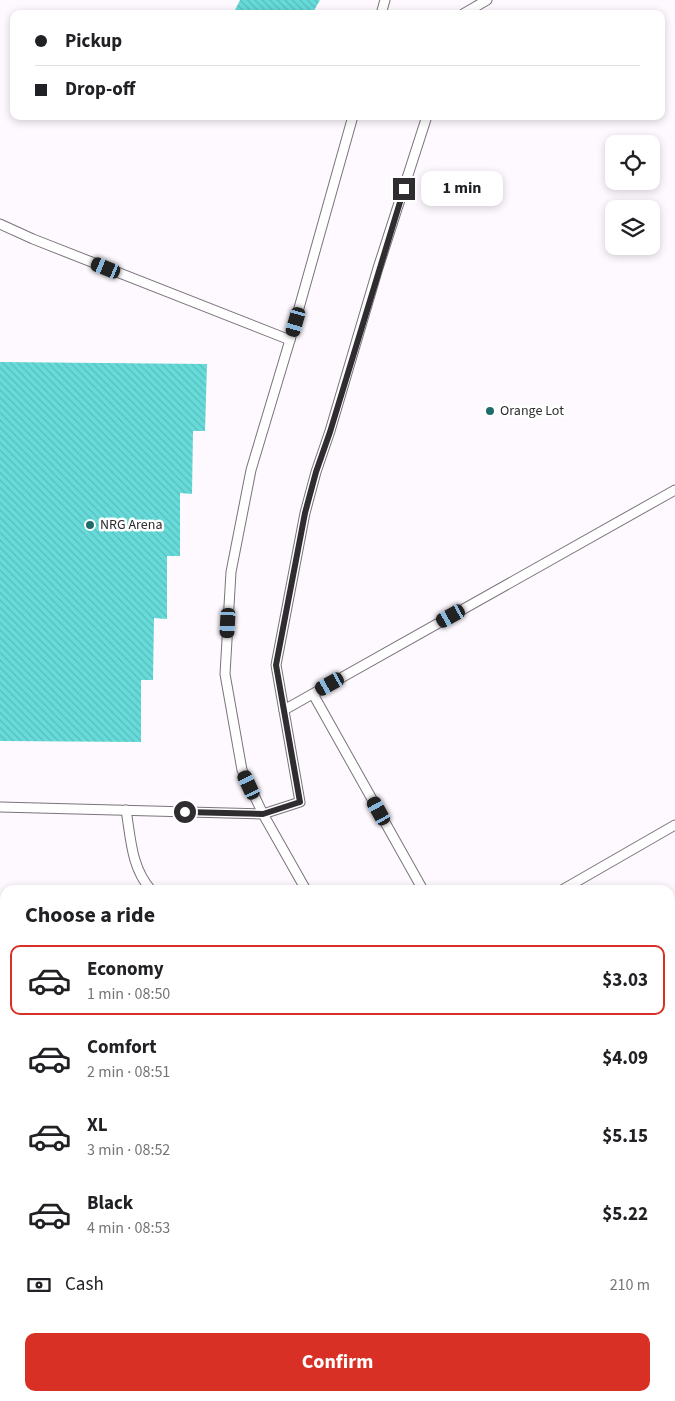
<!DOCTYPE html>
<meta charset="utf-8">
<style>
:root{--surface:#fff;--page:#f2f2f2;--text:#202124;--muted:#757577;--line:#e0e0e0;--accent:#d93025}
body{margin:0;font-family:"Source Sans 3",sans-serif;background:var(--page);color:var(--text);height:100vh;display:flex;flex-direction:column;font-size:19px;white-space:nowrap}
*{box-sizing:border-box;margin:0}
p{font-size:16px;color:var(--muted)}
.icon{flex:none;width:28px;height:28px;fill:none;stroke:currentColor;stroke-width:2;stroke-linecap:round;stroke-linejoin:round}
.map{position:relative;flex:1;overflow:hidden}
.details{position:absolute;left:0px;top:885px;width:675px;height:516px;display:flex;flex-direction:column;background:var(--surface);border-radius:15px 15px 0 0;box-shadow:0 2px 8px #0003}
.details>*{flex:none}
.hud{position:absolute;left:10px;top:10px;width:655px;height:110px;border-radius:10px;box-shadow:0 2px 8px #0003;display:grid;align-content:center;height:110px;padding:0 25px;background:var(--surface)}
.controls{position:absolute;left:605px;top:135px;display:grid;gap:10px}
.controls a{display:grid;place-items:center;width:55px;height:55px;border-radius:10px;background:var(--surface);box-shadow:0 2px 8px #0003;font-size:25px}
.end{position:absolute;width:22px;height:22px;margin:-11px;border:6px solid #302d30;background:#fff;box-shadow:0 0 0 2px #fff}
.from{border-radius:50%}
.bubble{position:absolute;height:35px;border-radius:10px;background:var(--surface);box-shadow:0 2px 8px #0003;font-size:16px;font-weight:700;line-height:35px;text-align:center}
.car{position:absolute;width:15px;height:30px;margin:-15px -8px;border-radius:6px;box-shadow:0 0 4px 1px #0007;background:linear-gradient(#222 24%,#8ab4d8 0 40%,#222 0 76%,#8ab4d8 0 86%,#222 0)}
.hud b{display:flex;align-items:center;gap:18px;height:48px;font-size:19px}
.hud b+b{border-top:1px solid var(--line)}
.hud i{width:12px;height:12px;background:var(--text)}
ul{padding:0;list-style:none}
li{display:flex;align-items:center;gap:15px;height:70px;margin:0 10px 8px;padding:0 15px;border:2px solid transparent;border-radius:10px}
li div{flex:1}
li b{display:block;font-size:19px}
li em{font-style:normal;font-weight:700}
li.on{border-color:var(--accent)}
li>.icon{width:45px;height:45px;stroke-width:1.5}
h2{padding:0 25px;font-size:22px;line-height:60px}
.pay{display:flex;align-items:center;gap:12px;height:55px;padding:0 25px;font-size:19px}
.pay p{margin-inline-start:auto}
.action{display:flex;gap:10px;margin-top:auto;padding:10px 25px}
.action a{flex:1;height:58px;border-radius:10px;background:var(--accent);color:#fff;font-size:20px;font-weight:700;line-height:58px;text-align:center}
.map>svg:first-child{display:block}
</style>
<div class="map">
<svg width="675" height="1401" viewBox="0 0 675 1401">
<defs>
<pattern id="grass-dots" width="8" height="8" patternUnits="userSpaceOnUse" patternTransform="scale(1.25)"><rect width="8" height="8" fill="#f9ccfe"/><path d="M2 2h.1M6 6h.1" fill="none" stroke="#d6b0da" stroke-width="1.8" stroke-linecap="round"/></pattern>
<pattern id="building-back-hatch" width="6" height="6" patternUnits="userSpaceOnUse" patternTransform="scale(1.25)"><rect width="6" height="6" fill="#66dbd9"/><path d="M-1 5l2 2M0 0l6 6M5-1l2 2" fill="none" stroke="#59bcbb"/></pattern>
</defs>
<rect width="100%" height="100%" fill="#fef9fe"/>
<!-- grass -->
<path fill="url(#grass-dots)" d="M15,1396h314l3,5h-325z"/>
<!-- building -->
<g fill="url(#building-back-hatch)">
<path d="M240,0h80l-8,14h-79z"/>
<path d="M0,362l207,2 -2,67h-12l-1,63 -12,-1v63h-13v63l-13,-1 -1,62h-12v62l-141,-1z"/>
<path d="M670,1085l5,9v6l-5,3z"/>
<path d="M675,1130v70l-5,-9v-59z"/>
<path d="M670,1268l5,9v42l-5,2z"/>
<path d="M398,1396h102l3,5h-102z"/>
</g>
<g fill="none" stroke-linecap="round" stroke-linejoin="round">
<defs>
<g id="service">
<path d="M381,14l4,-14"/>
<path d="M463,14l24,-14"/>
<path d="M0,224l33,15 257,101"/>
<path d="M313,694l110,196"/>
<path d="M284,710l391,-220"/>
<path d="M0,807l263,7 37,-12 -24,-137 29,-152 11,-41 14,-41 48,-163 49,-152"/>
<path d="M126,810c5,29 5,57 25,80"/>
<path d="M306,890l-43,-76 -21,-44 -17,-96 6,-102 20,-102 39,-130 63,-224"/>
<path d="M562,890l113,-65"/>
<path d="M0,928h5"/>
<path d="M0,1215l5,-2"/>
</g>
<path id="tertiary" d="M597,1396l3,5"/>
<g id="primary">
<path d="M670,972l5,-3"/>
<path d="M0,1347l5,-3"/>
</g>
</defs>
<!-- service casing -->
<use href="#service" stroke="#7b737b" stroke-width="11"/>
<!-- tertiary casing -->
<use href="#tertiary" stroke="#7b737b" stroke-width="25"/>
<!-- primary casing -->
<use href="#primary" stroke="#d6d5d6" stroke-width="30"/>
<!-- service -->
<use href="#service" stroke="#fff" stroke-width="9"/>
<!-- tertiary -->
<use href="#tertiary" stroke="#fff" stroke-width="22"/>
<!-- primary -->
<use href="#primary" stroke="#f9dbfc" stroke-width="28"/>
<!-- tram -->
<g stroke="#534f53" stroke-width="1">
<path d="M670,911l5,-3"/>
<path d="M670,928l5,-3"/>
<path d="M0,1289l5,-2"/>
<path d="M0,1308l5,-3"/>
</g>
</g>
<g fill="none" stroke-linecap="round" stroke-linejoin="round">
<!-- route -->
<path stroke="#302d30" stroke-width="6" d="M185,812l78,2 37,-12 -24,-137 29,-152 11,-41 14,-40 74,-243"/>
</g>
<!-- markers -->
<g fill="#206c6b" stroke="#fff" stroke-width="2">
<circle cx="490" cy="411" r="5"/>
<circle cx="90" cy="525" r="5"/>
</g>
<g text-anchor="middle" dominant-baseline="central" stroke-width="5" stroke-linejoin="round" paint-order="stroke">
<!-- poi labels -->
<g font-size="14" fill="#302d30" stroke="#fff" text-anchor="start">
<text x="500" y="411">Orange Lot</text>
<text x="100" y="525">NRG Arena</text>
</g>
</g>
</svg>
<div class="controls">
<a><svg class="icon" aria-label="locate" viewBox="0 0 24 24"><circle cx="12" cy="12" r="6"/><path d="M12 2v4M12 18v4M2 12h4M18 12h4"/></svg></a>
<a><svg class="icon" aria-label="layers" viewBox="0 0 24 24"><path d="M12 4l9 5-9 5-9-5zM3 14l9 5 9-5"/></svg></a>
</div>
<i class="end from" style="left:185px;top:812px"></i>
<i class="end" style="left:404px;top:189px"></i>
<div class="bubble" style="left:421px;top:171px;width:82px">1 min</div>
<i class="car" style="left:106px;top:268px;rotate:292deg"></i>
<i class="car" style="left:296px;top:322px;rotate:196deg"></i>
<i class="car" style="left:451px;top:616px;rotate:241deg"></i>
<i class="car" style="left:228px;top:623px;rotate:183deg"></i>
<i class="car" style="left:330px;top:684px;rotate:241deg"></i>
<i class="car" style="left:249px;top:785px;rotate:335deg"></i>
<i class="car" style="left:379px;top:811px;rotate:331deg"></i>
<div class="hud">
<b><i class="from"></i>Pickup</b>
<b><i></i>Drop-off</b>
</div>
<section class="details">
<h2>Choose a ride</h2>
<ul>
<li class="on"><svg class="icon" aria-label="car" viewBox="0 0 24 24"><path d="M5 17H2v-5l4-1 3-4h7l3 4 3 1v5h-3M9 17h6M6 11h13"/><circle cx="7" cy="17" r="2"/><circle cx="17" cy="17" r="2"/></svg><div><b>Economy</b><p>1 min · 08:50</p></div><em>$3.03</em></li>
<li><svg class="icon" aria-label="car" viewBox="0 0 24 24"><path d="M5 17H2v-5l4-1 3-4h7l3 4 3 1v5h-3M9 17h6M6 11h13"/><circle cx="7" cy="17" r="2"/><circle cx="17" cy="17" r="2"/></svg><div><b>Comfort</b><p>2 min · 08:51</p></div><em>$4.09</em></li>
<li><svg class="icon" aria-label="car" viewBox="0 0 24 24"><path d="M5 17H2v-5l4-1 3-4h7l3 4 3 1v5h-3M9 17h6M6 11h13"/><circle cx="7" cy="17" r="2"/><circle cx="17" cy="17" r="2"/></svg><div><b>XL</b><p>3 min · 08:52</p></div><em>$5.15</em></li>
<li><svg class="icon" aria-label="car" viewBox="0 0 24 24"><path d="M5 17H2v-5l4-1 3-4h7l3 4 3 1v5h-3M9 17h6M6 11h13"/><circle cx="7" cy="17" r="2"/><circle cx="17" cy="17" r="2"/></svg><div><b>Black</b><p>4 min · 08:53</p></div><em>$5.22</em></li>
</ul>
<div class="pay"><svg class="icon" aria-label="cash" viewBox="0 0 24 24"><path d="M3 7h18v10H3z"/><circle cx="12" cy="12" r="2"/></svg>Cash<p>210 m</p></div>
<div class="action"><a>Confirm</a></div>
</section>
</div>
